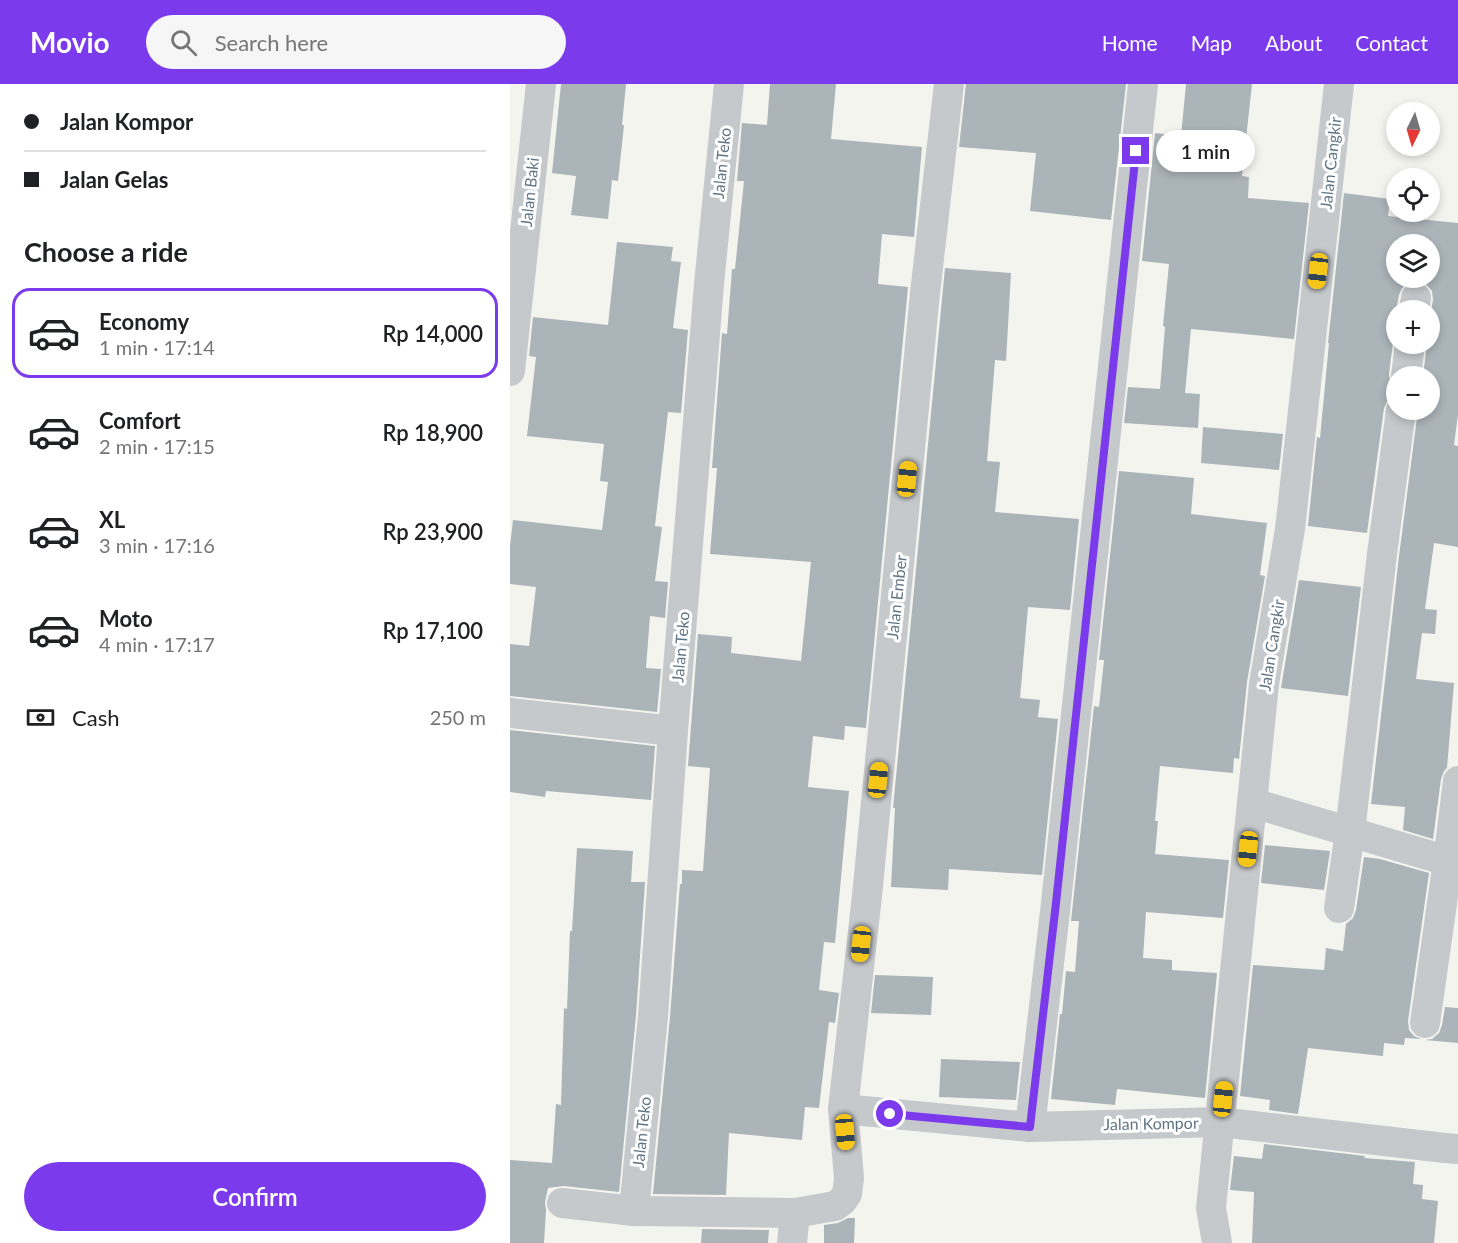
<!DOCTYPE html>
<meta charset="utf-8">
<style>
:root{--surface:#fff;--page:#f6f6f6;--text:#202124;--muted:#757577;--line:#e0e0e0;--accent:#7c3aed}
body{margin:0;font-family:Lato,sans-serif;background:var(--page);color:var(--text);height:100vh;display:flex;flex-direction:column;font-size:22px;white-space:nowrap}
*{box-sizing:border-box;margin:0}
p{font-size:20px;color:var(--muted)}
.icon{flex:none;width:33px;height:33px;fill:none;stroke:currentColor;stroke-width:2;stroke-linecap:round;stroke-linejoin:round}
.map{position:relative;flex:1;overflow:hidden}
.details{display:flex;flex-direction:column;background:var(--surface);width:510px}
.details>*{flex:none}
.banner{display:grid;align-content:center;height:132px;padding:0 24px;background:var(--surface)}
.needle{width:39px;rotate:185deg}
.controls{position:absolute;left:876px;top:18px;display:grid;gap:12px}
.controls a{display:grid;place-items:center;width:54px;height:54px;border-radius:50%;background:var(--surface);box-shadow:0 3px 9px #0003;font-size:30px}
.end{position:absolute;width:27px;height:27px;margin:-14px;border:8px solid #7c3aed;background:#fff;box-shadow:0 0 0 3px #fff}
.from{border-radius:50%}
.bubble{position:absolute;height:42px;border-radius:21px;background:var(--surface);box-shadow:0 3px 9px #0003;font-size:20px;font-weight:600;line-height:42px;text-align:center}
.car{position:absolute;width:18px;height:36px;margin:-18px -9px;border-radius:8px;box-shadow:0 0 4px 2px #0007;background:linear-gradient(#f5c518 24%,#345 0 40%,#f5c518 0 76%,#345 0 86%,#f5c518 0)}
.banner b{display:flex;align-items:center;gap:21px;height:57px;font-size:22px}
.banner b+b{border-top:2px solid var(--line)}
.banner i{width:15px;height:15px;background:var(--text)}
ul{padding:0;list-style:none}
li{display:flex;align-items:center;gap:18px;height:90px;margin:0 12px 9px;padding:0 12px;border:3px solid transparent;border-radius:18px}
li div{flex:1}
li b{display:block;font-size:22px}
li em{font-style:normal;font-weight:600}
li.active{border-color:var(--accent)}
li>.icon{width:54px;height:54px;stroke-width:1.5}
h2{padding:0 24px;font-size:27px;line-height:72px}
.pay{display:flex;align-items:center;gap:15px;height:66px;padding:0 24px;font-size:22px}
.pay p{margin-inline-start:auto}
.cta{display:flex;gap:12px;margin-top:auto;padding:12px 24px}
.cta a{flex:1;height:69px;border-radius:36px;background:var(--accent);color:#fff;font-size:24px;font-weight:600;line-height:69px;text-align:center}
header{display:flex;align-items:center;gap:36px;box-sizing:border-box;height:84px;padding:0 30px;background:var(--accent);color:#fff}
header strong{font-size:28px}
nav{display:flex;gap:33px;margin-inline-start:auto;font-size:21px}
.search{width:420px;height:54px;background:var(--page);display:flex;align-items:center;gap:15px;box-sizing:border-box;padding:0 21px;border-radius:33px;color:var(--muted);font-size:22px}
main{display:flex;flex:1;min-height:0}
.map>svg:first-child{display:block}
</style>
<header>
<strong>Movio</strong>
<div class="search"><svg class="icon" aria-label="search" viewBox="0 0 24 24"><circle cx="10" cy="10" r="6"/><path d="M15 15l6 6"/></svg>Search here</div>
<nav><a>Home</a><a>Map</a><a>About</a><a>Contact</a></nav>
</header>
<main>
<section class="details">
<div class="banner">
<b><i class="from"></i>Jalan Kompor</b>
<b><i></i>Jalan Gelas</b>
</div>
<h2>Choose a ride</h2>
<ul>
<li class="active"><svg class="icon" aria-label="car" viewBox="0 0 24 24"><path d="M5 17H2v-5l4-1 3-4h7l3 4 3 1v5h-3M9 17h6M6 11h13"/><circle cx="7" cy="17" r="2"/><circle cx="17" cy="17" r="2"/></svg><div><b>Economy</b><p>1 min · 17:14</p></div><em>Rp 14,000</em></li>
<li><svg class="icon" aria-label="car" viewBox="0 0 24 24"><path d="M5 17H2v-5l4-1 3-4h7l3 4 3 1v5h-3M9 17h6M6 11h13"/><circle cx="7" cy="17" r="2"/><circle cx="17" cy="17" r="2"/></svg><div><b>Comfort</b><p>2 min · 17:15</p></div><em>Rp 18,900</em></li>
<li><svg class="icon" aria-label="car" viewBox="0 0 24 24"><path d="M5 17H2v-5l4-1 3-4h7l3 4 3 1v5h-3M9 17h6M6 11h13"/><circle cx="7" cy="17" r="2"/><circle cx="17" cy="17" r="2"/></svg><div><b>XL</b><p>3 min · 17:16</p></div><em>Rp 23,900</em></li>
<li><svg class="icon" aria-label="car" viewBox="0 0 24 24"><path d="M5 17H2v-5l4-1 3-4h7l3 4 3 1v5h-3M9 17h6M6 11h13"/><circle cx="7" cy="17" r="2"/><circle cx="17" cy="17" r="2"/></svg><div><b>Moto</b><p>4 min · 17:17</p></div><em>Rp 17,100</em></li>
</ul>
<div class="pay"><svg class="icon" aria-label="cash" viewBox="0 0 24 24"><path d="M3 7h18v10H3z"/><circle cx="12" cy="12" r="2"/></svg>Cash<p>250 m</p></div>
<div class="cta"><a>Confirm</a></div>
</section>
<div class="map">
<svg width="948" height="1159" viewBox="0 0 948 1159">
<rect width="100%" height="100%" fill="#f4f4ef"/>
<!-- building -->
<g fill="#abb4b9" fill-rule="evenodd">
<path d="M51,0h65l-4,41h2l-6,56 -6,-1 -4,39 -37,-4 5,-39 -24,-3z"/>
<path d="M260,0h66l-5,55 91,8 -8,90 -32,-3 -4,50 30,3 -42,441 -21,-2 -1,14 -31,-4 -5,51 41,4 -14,152 -11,-1 -5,48 20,3 -4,30 -6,-1 -10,86 -14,-1 -3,33 -73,-7 -3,62 -73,-1 17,-177 10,-133h2v-14l21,1 7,-103 -22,-2 10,-132 34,3 -1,16 70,8 10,-99 -101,-8 7,-86h-5l10,-135 5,1 5,-65h3l9,-88h-7l5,-58 25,2z"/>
<path d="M456,0h160l-15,136 -81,-9 6,-58 -77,-6z"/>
<path d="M676,0h66l-10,92 7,1 -1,21 61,5 -15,136 -103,-10 -6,64 15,1 -2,34 -74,-5 4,-36 32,2 5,-62 -2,-1 6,-62 -27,-3 13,-128 26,3z"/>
<path d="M834,109l46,6 -2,17 70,7v192l-4,30 4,1v101l-24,-4 -9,66 12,1 -2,24 -13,-1 -6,46 38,4 -7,85 -3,3 -3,8 -8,60 -30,-9 2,-23 -34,-3 28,-248 19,-146h12v-34h-7l4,-32h3v-28l3,-16 -1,-9 -6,-7 -8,-3 -9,1 -7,6 -3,7 -3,15v23l-3,9 -4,32 1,8 6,8v4l-8,5 -4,9 -17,125 -59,-7 9,-89 3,1 9,-95h-1zM886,160h34v34h-34z"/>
<path d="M107,158l56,5 -2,14 10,1 -8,66 15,2 -7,83 -13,-1 -13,114 7,1 -7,54 13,1 -3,36 -15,-2 -4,52 15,1 -4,43 -147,-16v-52l19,2 7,-59 -26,-3v-38l3,-26 89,10 6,-48 -8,-1 4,-37 -77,-8 9,-79 -7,-1 4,-39 75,8z"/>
<path d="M435,184l66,5 -5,88 -11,-1 -8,101 13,1 -5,50 84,7 -9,91 -42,-3 -8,91 20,2 -2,17 20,2 -16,156 -93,-6 -1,21 -57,-3 4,-79h-2z"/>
<path d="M693,343l80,7 -4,36 -78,-7z"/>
<path d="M609,387l75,7 -3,36 76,9 -7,52 5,1 -18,106 -8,77 -5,-1 -1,15 -73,-7 -5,55h3l-3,33 74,6 -6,58 -77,-6 -3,46 29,2v10l45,3 -12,125 -88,-9 -2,16 -64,-6 9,-85h2l4,-43 9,1 4,-51h-8l23,-215 5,1 5,-47h-5z"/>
<path d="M789,496l62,7 -13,109 -67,-8z"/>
<path d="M0,646l145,16 -4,54 -105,-9 -1,6 -35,-5z"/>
<path d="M755,761l65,6 -6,39 -63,-7z"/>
<path d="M67,764l56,3 -2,31h14l-9,133 -17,177 -55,-6 -16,2 -3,14 1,8 -2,33h-34v-83l42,3 4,-59 5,1 3,-97 3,1 3,-78h2z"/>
<path d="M854,773l16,2 49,14 -21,148 1,9 5,6 7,3 -16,-1 -1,7 -20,-2 -1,13 -75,-8 -10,66 -29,-4 1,-10 -30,-4 13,-131 71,5 2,-22 17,3 3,-27 7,-6 3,-8z"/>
<path d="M365,891l58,2 -2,38 -60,-2z"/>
<path d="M935,923l13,1v35l-33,-3 7,-1 7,-6 3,-8z"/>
<path d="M431,975l79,3 -4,38 -77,-3z"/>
<path d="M754,1060l101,12 -1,2 51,4 -2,22 10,1 -1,14 16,2 -4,42h-182l2,-51 -24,-2 4,-34 28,3z"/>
<path d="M338,1134h7l-1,25h-30v-18l14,-2z"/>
<path d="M192,1145l67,1 -1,13h-67z"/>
</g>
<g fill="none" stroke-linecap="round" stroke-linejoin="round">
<!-- minor -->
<g stroke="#c6c9cc" stroke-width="30">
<path d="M904,226l2,-12"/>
<path d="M0,287l31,-287"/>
<path d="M896,292l4,-32"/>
<path d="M0,629l163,18"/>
<path d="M743,719l195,58"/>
<path d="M829,824l11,-76 32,-278 19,-144"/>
<path d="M915,939l23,-162 10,-80"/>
<path d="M333,1025l187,18 190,-5 225,26 13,1"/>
<path d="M520,1043l26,-224 87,-819"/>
<path d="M52,1119l72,8 161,2 40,-7 7,-5 5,-7 2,-16 -6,-69 24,-213 58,-603 24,-209"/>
<path d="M124,1127l19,-195 20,-285 36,-447 20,-200"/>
<path d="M282,1159l3,-30"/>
<path d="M707,1159l-6,-35 53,-524 26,-155 49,-445"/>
</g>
</g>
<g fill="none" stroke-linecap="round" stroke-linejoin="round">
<!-- route -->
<path stroke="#7c3aed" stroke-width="8" d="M380,1030l140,13 26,-224 80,-752"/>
</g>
<g text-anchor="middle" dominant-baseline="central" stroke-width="6" stroke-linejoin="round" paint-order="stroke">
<!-- street labels -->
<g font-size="16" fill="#607584" stroke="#fff">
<text transform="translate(211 79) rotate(-84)">Jalan Teko</text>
<text transform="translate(820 79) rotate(-84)">Jalan Cangkir</text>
<text transform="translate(19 108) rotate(-84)">Jalan Baki</text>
<text transform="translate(386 513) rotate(-84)">Jalan Ember</text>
<text transform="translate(761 561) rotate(-81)">Jalan Cangkir</text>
<text transform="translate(170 563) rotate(-85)">Jalan Teko</text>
<text transform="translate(641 1039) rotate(-1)">Jalan Kompor</text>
<text transform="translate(131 1048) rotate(-84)">Jalan Teko</text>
</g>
</g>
</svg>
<div class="controls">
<a><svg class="needle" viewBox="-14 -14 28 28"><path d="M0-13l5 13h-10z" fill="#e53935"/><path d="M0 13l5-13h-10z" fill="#757577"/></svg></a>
<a><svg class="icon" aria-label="locate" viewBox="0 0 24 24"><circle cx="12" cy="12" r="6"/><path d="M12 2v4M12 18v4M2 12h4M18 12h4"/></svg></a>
<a><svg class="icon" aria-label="layers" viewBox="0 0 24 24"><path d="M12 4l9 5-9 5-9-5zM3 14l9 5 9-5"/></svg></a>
<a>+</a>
<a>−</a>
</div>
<i class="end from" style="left:380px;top:1030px"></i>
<i class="end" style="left:626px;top:67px"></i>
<div class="bubble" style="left:646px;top:46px;width:99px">1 min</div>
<i class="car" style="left:808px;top:187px;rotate:187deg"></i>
<i class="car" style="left:397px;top:395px;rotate:6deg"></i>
<i class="car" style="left:368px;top:696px;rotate:6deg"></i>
<i class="car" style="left:738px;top:765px;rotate:186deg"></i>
<i class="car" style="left:351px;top:860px;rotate:186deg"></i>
<i class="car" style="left:713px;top:1015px;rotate:6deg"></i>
<i class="car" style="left:335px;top:1048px;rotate:175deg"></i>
</div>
</main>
